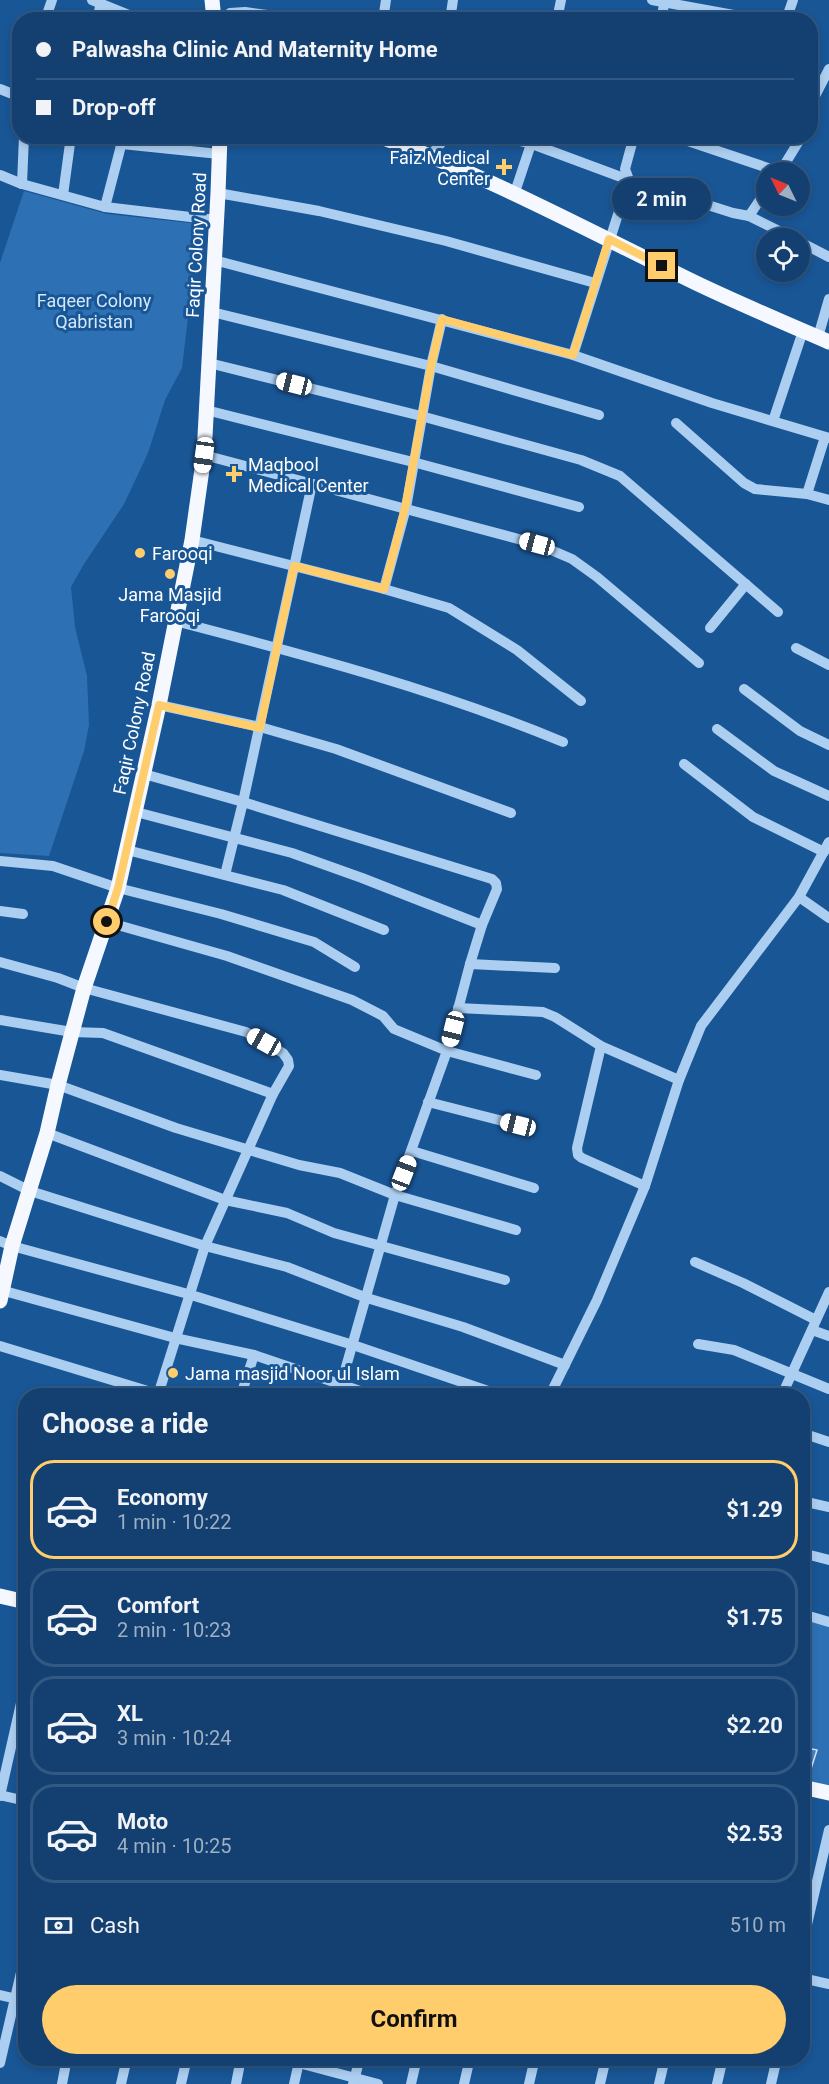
<!DOCTYPE html>
<meta charset="utf-8">
<style>
:root{--surface:#134070;--page:#1c4775;--text:#f1f3f6;--muted:#9dafc3;--line:#325983;--accent:#ffcd6b}
body{margin:0;font-family:Roboto,sans-serif;background:var(--page);color:var(--text);height:100vh;display:flex;flex-direction:column;font-size:22px;white-space:nowrap}
*{box-sizing:border-box;margin:0}
p{font-size:20px;color:var(--muted)}
.icon{flex:none;width:33px;height:33px;fill:none;stroke:currentColor;stroke-width:2;stroke-linecap:round;stroke-linejoin:round}
.map{position:relative;flex:1;overflow:hidden}
.drawer{position:absolute;left:18px;top:1388px;width:792px;height:678px;display:flex;flex-direction:column;background:var(--surface);border-radius:24px;box-shadow:0 3px 9px #0003,0 0 0 2px var(--line)}
.drawer>*{flex:none}
.top-card{position:absolute;left:12px;top:12px;width:806px;height:132px;border-radius:24px;box-shadow:0 3px 9px #0003,0 0 0 2px var(--line);display:grid;align-content:center;height:132px;padding:0 24px;background:var(--surface)}
.needle{width:39px;rotate:313deg}
.buttons{position:absolute;left:756px;top:162px;display:grid;gap:12px}
.buttons a{display:grid;place-items:center;width:54px;height:54px;border-radius:50%;background:var(--surface);box-shadow:0 3px 9px #0003,0 0 0 2px var(--line);font-size:30px}
.end{position:absolute;width:27px;height:27px;margin:-14px;border:8px solid #ffcd6b;background:#111;box-shadow:0 0 0 3px #111}
.from{border-radius:50%}
.bubble{position:absolute;height:42px;border-radius:21px;background:var(--surface);box-shadow:0 3px 9px #0003,0 0 0 2px var(--line);font-size:20px;font-weight:700;line-height:42px;text-align:center}
.car{position:absolute;width:18px;height:36px;margin:-18px -9px;border-radius:8px;box-shadow:0 0 4px 2px #0007;background:linear-gradient(#fff 24%,#345 0 40%,#fff 0 76%,#345 0 86%,#fff 0)}
.top-card b{display:flex;align-items:center;gap:21px;height:57px;font-size:22px}
.top-card b+b{border-top:2px solid var(--line)}
.top-card i{width:15px;height:15px;background:var(--text)}
ul{padding:0;list-style:none}
li{display:flex;align-items:center;gap:18px;height:99px;margin:0 12px 9px;padding:0 12px;border:3px solid var(--line);border-radius:24px}
li div{flex:1}
li b{display:block;font-size:22px}
li em{font-style:normal;font-weight:700}
li.on{border-color:var(--accent)}
li>.icon{width:54px;height:54px;stroke-width:1.5}
h2{padding:0 24px;font-size:27px;line-height:72px}
.pay{display:flex;align-items:center;gap:15px;height:66px;padding:0 24px;font-size:22px}
.pay p{margin-inline-start:auto}
.cta{display:flex;gap:12px;margin-top:auto;padding:12px 24px}
.cta a{flex:1;height:69px;border-radius:36px;background:var(--accent);color:#111;font-size:24px;font-weight:700;line-height:69px;text-align:center}
.map>svg:first-child{display:block}
</style>
<div class="map">
<svg width="829" height="2084" viewBox="0 0 829 2084">
<rect width="100%" height="100%" fill="#195696"/>
<!-- green -->
<g fill="#2d71b4">
<path d="M24,191l83,23 92,10 -17,144 -17,32 -17,53 -24,51 -40,60 -13,23 4,40 12,49 2,49 -5,26 -35,105 -49,-3v-590z"/>
<path d="M802,1614l27,8v169l-26,-6z"/>
</g>
<!-- building -->
<path fill="#4682bf" stroke="#d3e7fb" stroke-width="1.5" d="M802,1747l15,3 -9,28 -6,-1z"/>
<g fill="none" stroke-linecap="round" stroke-linejoin="round">
<!-- minor -->
<g stroke="#accef0" stroke-width="10">
<path d="M92,0l49,20"/>
<path d="M652,0l109,20"/>
<path d="M45,20l7,-20"/>
<path d="M97,20l4,-17"/>
<path d="M220,20l10,-7 15,-1 61,8"/>
<path d="M383,20l3,-20"/>
<path d="M450,20l3,-20"/>
<path d="M557,20l4,-20"/>
<path d="M661,20l4,-20"/>
<path d="M786,20l7,-20"/>
<path d="M0,89l20,8"/>
<path d="M810,111l5,-15 14,-27"/>
<path d="M105,136l17,8 97,10"/>
<path d="M500,136l32,8 97,36 104,33 16,3 44,22"/>
<path d="M673,136l107,36"/>
<path d="M419,151l4,-15"/>
<path d="M431,155l16,-19"/>
<path d="M780,172l22,-36"/>
<path d="M0,175l22,9 83,23 111,13"/>
<path d="M22,184l2,-48"/>
<path d="M218,193l101,18 127,30 149,42"/>
<path d="M63,195l8,-59"/>
<path d="M514,195l19,-57"/>
<path d="M105,207l18,-69"/>
<path d="M749,216l17,-25"/>
<path d="M800,242l29,15"/>
<path d="M214,260l359,95 139,48 117,35"/>
<path d="M212,312l219,54 168,49"/>
<path d="M818,337l11,-38"/>
<path d="M573,355l56,-175 -4,-11 9,-33"/>
<path d="M209,363l212,53 160,44 39,16 158,136"/>
<path d="M206,410l207,52 166,45"/>
<path d="M773,421l30,-90"/>
<path d="M676,423l68,60 11,6 52,5 22,6"/>
<path d="M204,455l333,89 35,15 25,18 102,86"/>
<path d="M807,494l18,-57"/>
<path d="M192,540l192,49 65,19 68,42 64,51"/>
<path d="M384,589l22,-81 25,-142 11,-47"/>
<path d="M175,621c131,34 263,69 388,121"/>
<path d="M710,628l36,-44"/>
<path d="M796,648l33,17"/>
<path d="M744,689l56,42 29,14"/>
<path d="M159,705l101,22 76,22 175,64"/>
<path d="M717,729l57,42 55,25"/>
<path d="M684,764l69,53 71,35"/>
<path d="M144,774l99,28 249,77 4,4 1,6 -15,36 -12,39 -23,87 -52,144 -57,200"/>
<path d="M136,812l156,41 70,25 120,47"/>
<path d="M127,850l156,40 101,40"/>
<path d="M0,861l53,5 65,22 103,26 93,28 41,25"/>
<path d="M225,875l18,-73 69,-318"/>
<path d="M799,897l30,21"/>
<path d="M0,911l23,3"/>
<path d="M107,922l120,34 125,44 31,16 11,13 53,22 89,24"/>
<path d="M0,962l58,16 26,10 162,44 37,21 5,7 1,6 -16,28 -68,152 -47,149"/>
<path d="M470,964l85,4"/>
<path d="M458,1008l85,4 12,5 46,29 78,34"/>
<path d="M0,1020l72,12 31,1 170,61"/>
<path d="M601,1046l-24,102 1,7 4,3 63,28"/>
<path d="M0,1075l58,10 118,43 123,37 41,8 55,22 121,35"/>
<path d="M428,1102l90,23"/>
<path d="M47,1133l178,67 62,13 47,20 171,47"/>
<path d="M412,1151l122,37"/>
<path d="M0,1176l30,15 175,55 82,21 80,31 96,29 102,38"/>
<path d="M0,1241l12,5 176,48 165,51 147,50"/>
<path d="M695,1262l48,21 73,37"/>
<path d="M1,1290l174,48 79,17 118,40"/>
<path d="M812,1330l17,6"/>
<path d="M698,1344l36,6 95,39"/>
<path d="M0,1346l161,49"/>
<path d="M241,1395l13,-40"/>
<path d="M550,1395l47,-95 48,-114 34,-106 22,-54 98,-129 30,-55"/>
<path d="M782,1395l47,-103"/>
<path d="M802,1433l27,9"/>
<path d="M802,1501l27,6"/>
<path d="M802,1553l27,7"/>
<path d="M802,1614l27,8"/>
<path d="M0,1795l26,6"/>
<path d="M0,1796l26,-115"/>
<path d="M802,1946l27,-116"/>
<path d="M802,1978l27,6"/>
<path d="M0,1995l26,6"/>
<path d="M280,2058l98,26"/>
<path d="M0,2063l26,-112"/>
<path d="M62,2084l5,-26"/>
<path d="M121,2084l6,-26"/>
<path d="M181,2084l6,-26"/>
<path d="M236,2084l5,-26"/>
<path d="M294,2084l5,-22"/>
<path d="M353,2084l7,-26"/>
<path d="M411,2084l6,-26"/>
<path d="M464,2084l6,-26"/>
<path d="M529,2084l6,-26"/>
<path d="M600,2084l6,-26"/>
<path d="M659,2084l6,-26"/>
<path d="M717,2084l6,-26"/>
<path d="M771,2084l6,-26"/>
</g>
<!-- major -->
<g stroke="#f5f9ff" stroke-width="15">
<path d="M212,0l2,20"/>
<path d="M378,136c110,40 213,96 318,147 44,21 89,40 133,59"/>
<path d="M0,1301l12,-55 35,-113 11,-48 26,-97 34,-100 41,-183 33,-165 12,-85 14,-262 2,-57"/>
<path d="M0,1596l26,6"/>
<path d="M802,1787l27,6"/>
</g>
</g>
<g fill="none" stroke-linecap="round" stroke-linejoin="round">
<!-- route -->
<path stroke="#ffcd6b" stroke-width="8" d="M107,922l11,-34 41,-183 101,23 34,-162 90,23 21,-81 26,-142 11,-47 131,36 36,-116 53,27"/>
</g>
<!-- markers -->
<g fill="#ffcd6b" stroke="#195696" stroke-width="2">
<path d="M501 158h6v6h6v6h-6v6h-6v-6h-6v-6h6z"/>
<path d="M231 465h6v6h6v6h-6v6h-6v-6h-6v-6h6z"/>
<circle cx="140" cy="553" r="6"/>
<circle cx="170" cy="574" r="6"/>
<circle cx="173" cy="1373" r="6"/>
</g>
<g text-anchor="middle" dominant-baseline="central" stroke-width="6" stroke-linejoin="round" paint-order="stroke">
<!-- poi labels -->
<g font-size="18" fill="#fff" stroke="#195696" text-anchor="start">
<text x="490" y="157" text-anchor="end">Faiz Medical<tspan x="490" dy="21">Center</tspan></text>
<text x="248" y="464">Maqbool<tspan x="248" dy="21">Medical Center</tspan></text>
<text x="152" y="553">Farooqi</text>
<text x="170" y="594" text-anchor="middle">Jama Masjid<tspan x="170" dy="21">Farooqi</tspan></text>
<text x="185" y="1373">Jama masjid Noor ul Islam</text>
</g>
<!-- street labels -->
<g font-size="18" fill="#fff" stroke="#195696">
<text transform="translate(196 245) rotate(-87)">Faqir Colony Road</text>
<text transform="translate(134 723) rotate(-78)">Faqir Colony Road</text>
</g>
<!-- park labels -->
<g font-size="18" fill="#d3e7fb" stroke="#195696">
<text x="94" y="300">Faqeer Colony<tspan x="94" dy="21">Qabristan</tspan></text>
</g>
</g>
</svg>
<div class="buttons">
<a><svg class="needle" viewBox="-14 -14 28 28"><path d="M0-13l5 13h-10z" fill="#e53935"/><path d="M0 13l5-13h-10z" fill="#9dafc3"/></svg></a>
<a><svg class="icon" aria-label="locate" viewBox="0 0 24 24"><circle cx="12" cy="12" r="6"/><path d="M12 2v4M12 18v4M2 12h4M18 12h4"/></svg></a>
</div>
<i class="end from" style="left:107px;top:922px"></i>
<i class="end" style="left:662px;top:266px"></i>
<div class="bubble" style="left:612px;top:178px;width:99px">2 min</div>
<i class="car" style="left:294px;top:384px;rotate:284deg"></i>
<i class="car" style="left:204px;top:455px;rotate:188deg"></i>
<i class="car" style="left:537px;top:544px;rotate:285deg"></i>
<i class="car" style="left:453px;top:1029px;rotate:194deg"></i>
<i class="car" style="left:264px;top:1042px;rotate:299deg"></i>
<i class="car" style="left:518px;top:1125px;rotate:284deg"></i>
<i class="car" style="left:404px;top:1173px;rotate:21deg"></i>
<div class="top-card">
<b><i class="from"></i>Palwasha Clinic And Maternity Home</b>
<b><i></i>Drop-off</b>
</div>
<section class="drawer">
<h2>Choose a ride</h2>
<ul>
<li class="on"><svg class="icon" aria-label="car" viewBox="0 0 24 24"><path d="M5 17H2v-5l4-1 3-4h7l3 4 3 1v5h-3M9 17h6M6 11h13"/><circle cx="7" cy="17" r="2"/><circle cx="17" cy="17" r="2"/></svg><div><b>Economy</b><p>1 min · 10:22</p></div><em>$1.29</em></li>
<li><svg class="icon" aria-label="car" viewBox="0 0 24 24"><path d="M5 17H2v-5l4-1 3-4h7l3 4 3 1v5h-3M9 17h6M6 11h13"/><circle cx="7" cy="17" r="2"/><circle cx="17" cy="17" r="2"/></svg><div><b>Comfort</b><p>2 min · 10:23</p></div><em>$1.75</em></li>
<li><svg class="icon" aria-label="car" viewBox="0 0 24 24"><path d="M5 17H2v-5l4-1 3-4h7l3 4 3 1v5h-3M9 17h6M6 11h13"/><circle cx="7" cy="17" r="2"/><circle cx="17" cy="17" r="2"/></svg><div><b>XL</b><p>3 min · 10:24</p></div><em>$2.20</em></li>
<li><svg class="icon" aria-label="car" viewBox="0 0 24 24"><path d="M5 17H2v-5l4-1 3-4h7l3 4 3 1v5h-3M9 17h6M6 11h13"/><circle cx="7" cy="17" r="2"/><circle cx="17" cy="17" r="2"/></svg><div><b>Moto</b><p>4 min · 10:25</p></div><em>$2.53</em></li>
</ul>
<div class="pay"><svg class="icon" aria-label="cash" viewBox="0 0 24 24"><path d="M3 7h18v10H3z"/><circle cx="12" cy="12" r="2"/></svg>Cash<p>510 m</p></div>
<div class="cta"><a>Confirm</a></div>
</section>
</div>
